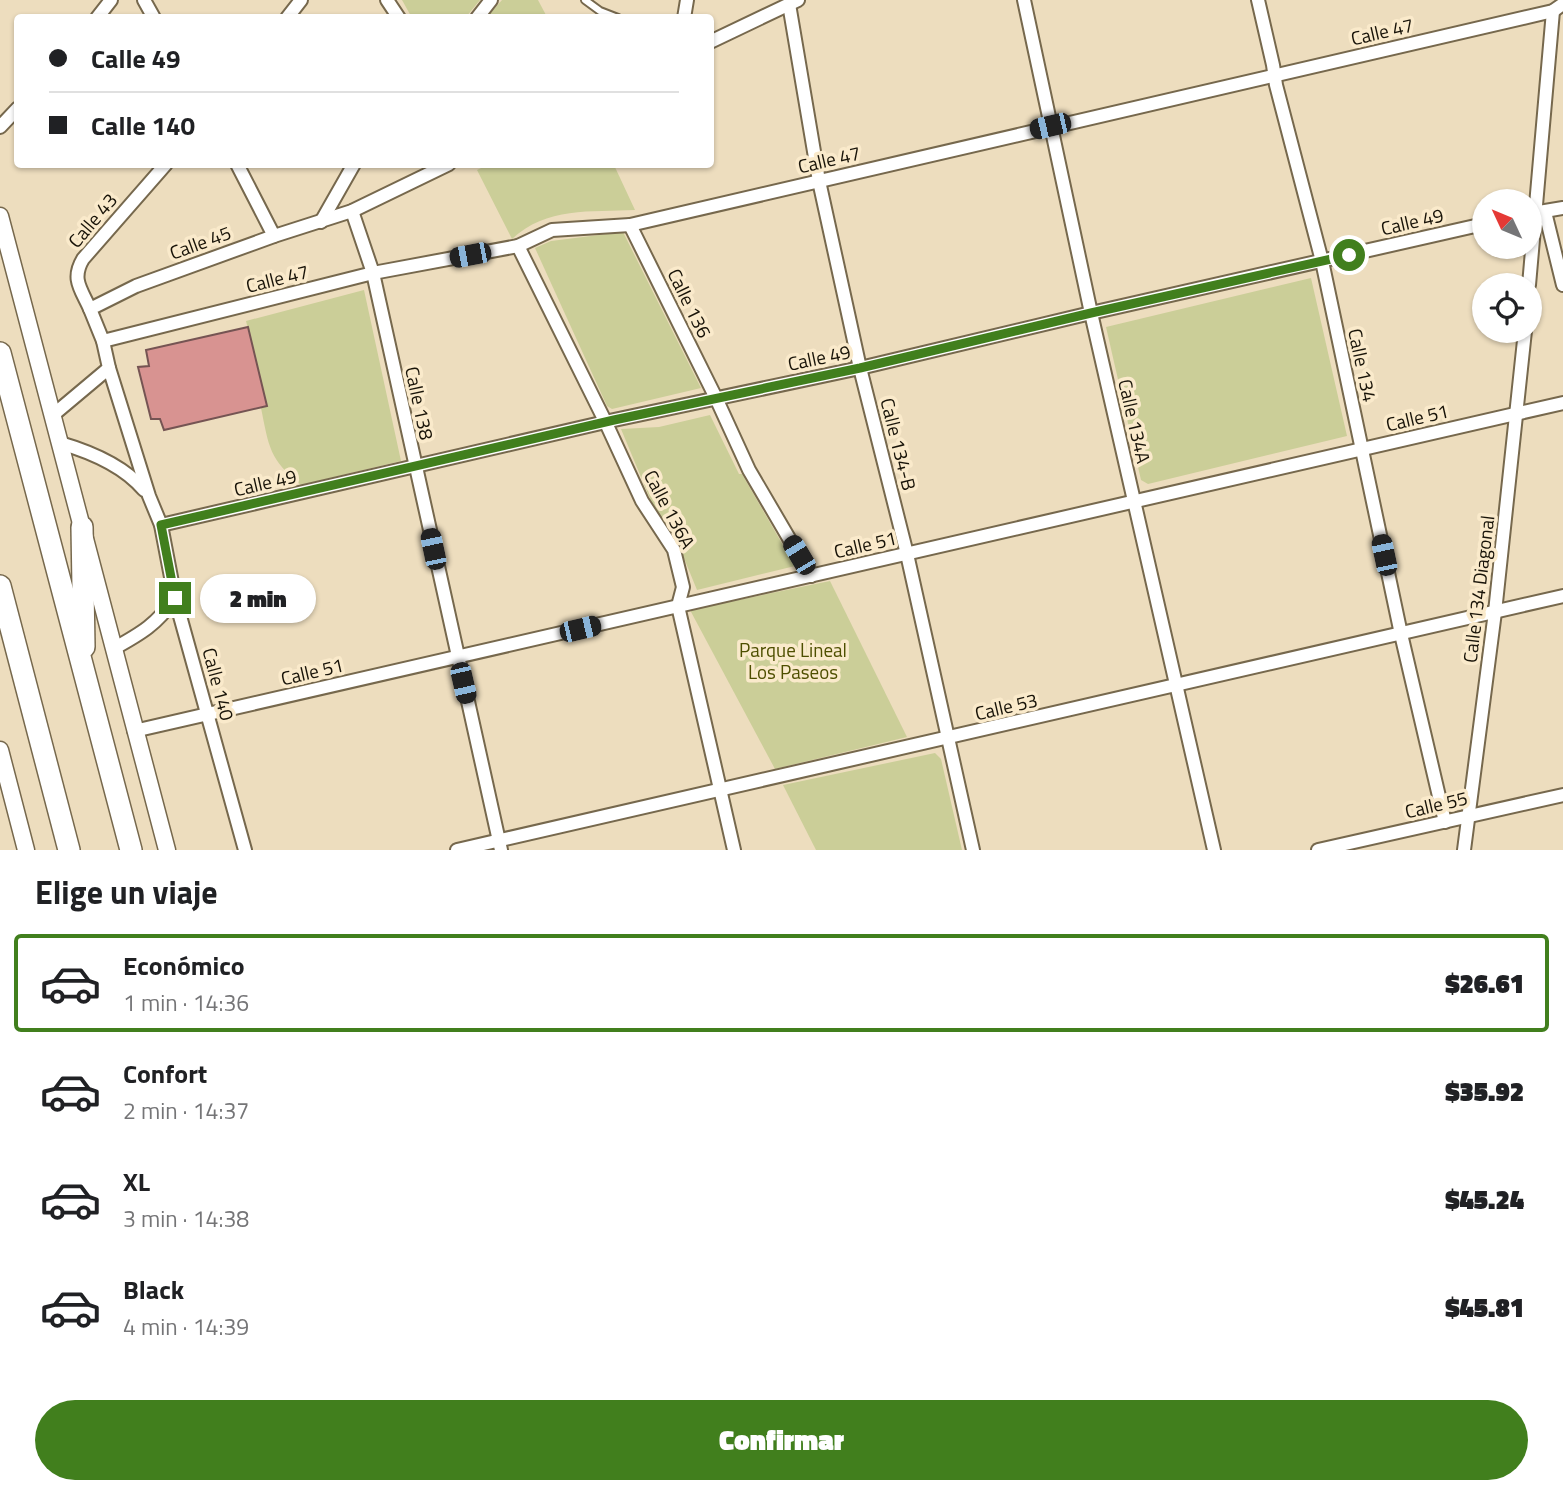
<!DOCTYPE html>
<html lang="es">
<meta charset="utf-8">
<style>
:root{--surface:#fff;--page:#f2f2f2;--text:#202124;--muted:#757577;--line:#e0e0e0;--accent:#417f1d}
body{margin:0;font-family:"Titillium Web",sans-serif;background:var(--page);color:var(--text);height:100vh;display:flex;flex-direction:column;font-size:26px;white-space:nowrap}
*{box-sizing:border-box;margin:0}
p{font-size:23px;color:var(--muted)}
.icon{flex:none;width:38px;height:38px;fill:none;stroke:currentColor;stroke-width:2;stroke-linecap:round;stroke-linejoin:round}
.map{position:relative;height:850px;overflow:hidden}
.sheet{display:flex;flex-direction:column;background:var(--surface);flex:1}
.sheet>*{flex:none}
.guide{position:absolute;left:14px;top:14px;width:700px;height:154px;border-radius:7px;box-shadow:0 2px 5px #0004;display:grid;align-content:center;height:154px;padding:0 35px;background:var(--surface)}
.needle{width:46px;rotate:314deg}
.controls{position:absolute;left:1472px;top:189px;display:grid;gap:14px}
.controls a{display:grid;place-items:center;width:70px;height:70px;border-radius:50%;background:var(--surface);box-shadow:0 2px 5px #0004;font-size:35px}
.end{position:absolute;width:32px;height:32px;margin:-16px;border:9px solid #417f1d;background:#fff;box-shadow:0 0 0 4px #fff}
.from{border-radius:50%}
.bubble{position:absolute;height:49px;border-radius:24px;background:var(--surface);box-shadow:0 2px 5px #0004;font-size:23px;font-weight:800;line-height:49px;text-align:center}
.car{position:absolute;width:21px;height:42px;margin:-21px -10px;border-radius:9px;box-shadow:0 0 5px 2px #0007;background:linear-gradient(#222 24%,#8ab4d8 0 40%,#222 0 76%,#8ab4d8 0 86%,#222 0)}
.guide b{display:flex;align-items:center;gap:24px;height:66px;font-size:26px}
.guide b+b{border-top:2px solid var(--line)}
.guide i{width:18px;height:18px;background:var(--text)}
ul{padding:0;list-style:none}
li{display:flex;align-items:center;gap:21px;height:98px;margin:0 14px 10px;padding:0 21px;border:4px solid transparent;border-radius:7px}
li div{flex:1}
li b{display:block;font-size:26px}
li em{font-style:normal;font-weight:800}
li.on{border-color:var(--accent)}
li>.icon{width:63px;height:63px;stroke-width:1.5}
h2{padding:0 35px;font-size:32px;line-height:84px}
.action{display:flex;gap:14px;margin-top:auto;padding:14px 35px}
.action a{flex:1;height:80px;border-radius:42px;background:var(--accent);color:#fff;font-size:28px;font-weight:800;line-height:80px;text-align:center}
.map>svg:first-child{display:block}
</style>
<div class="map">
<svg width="1563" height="850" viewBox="0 0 1563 850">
<rect width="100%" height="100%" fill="#edddbe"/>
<!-- green -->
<g fill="#cbce98">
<path d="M402,0h78l-14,17 -54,1z"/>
<path d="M502,0h36l9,17h-60z"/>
<path d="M487,165h127l21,45c-44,2 -89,-3 -123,29l-35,-69z"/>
<path d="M623,232l78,156 -89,21 -5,-3 -72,-158 16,-7z"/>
<path d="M1311,278l36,158 -199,48 -7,-4 -35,-153z"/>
<path d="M364,290l37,171 -100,24c-32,-26 -32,-38 -40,-77l6,-3 -21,-84z"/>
<path d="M710,415l29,59h3l53,92 -98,24 -18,-44 -28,-45 -30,-72 38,-2z"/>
<path d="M830,581l77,156 -132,32 -85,-159z"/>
<path d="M935,753l6,6 21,91h-146l-33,-65z"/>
</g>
<!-- building -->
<path fill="#d89391" stroke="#755453" stroke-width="2" d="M248,327l19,79 -103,24 -4,-11h-9l-13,-52 11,-1 -3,-16z"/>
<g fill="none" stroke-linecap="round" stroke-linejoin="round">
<defs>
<path id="lane" d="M585,0l15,11 18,7"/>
<g id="street">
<path d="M144,0l10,18"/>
<path d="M387,0l12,18"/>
<path d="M1024,0l67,313 123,537"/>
<path d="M1258,0l15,65 3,20 46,176 79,373 44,188"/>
<path d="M789,4l30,177 41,187 47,186 66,296"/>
<path d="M97,18l14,-18"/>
<path d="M287,18l14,-18"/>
<path d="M477,18l14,-18"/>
<path d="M684,18l3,-18"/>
<path d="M710,42l88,-42"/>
<path d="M0,127l18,-19"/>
<path d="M237,164l37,72"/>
<path d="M352,211l21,62 128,577"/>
<path d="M1539,212l24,-4"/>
<path d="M1545,212l18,73"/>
<path d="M321,222l33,-58"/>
<path d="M630,225l86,173 33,72 62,106"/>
<path d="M518,246l88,177 36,78 32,49 9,37 -5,19 56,244"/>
<path d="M1529,285l24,-274"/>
<path d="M90,309c-9,-20 -19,-30 -7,-50l83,-95"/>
<path d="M103,341l270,-68 145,-27 34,-16 78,-5 923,-214 10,-7"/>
<path d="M109,368l40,128 12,29 14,73 70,252"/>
<path d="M53,415l56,-47 -6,-27 -13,-32 46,-23 138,-50 78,-25 97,-47"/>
<path d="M60,443c31,9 64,23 84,47"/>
<path d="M161,525l453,-105 246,-52 231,-55 393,-89"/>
<path d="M113,649c29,-16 44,-25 62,-51"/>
<path d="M134,731l1429,-328"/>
<path d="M457,850l1106,-254"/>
<path d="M1318,850l245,-55"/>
<path d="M1464,850l31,-238 30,-281"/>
</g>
<g id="secondary">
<path d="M0,216l167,634"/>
<path d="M0,750l26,100"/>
</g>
<g id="highway">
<path d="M0,353l131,497"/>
<path d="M82,527l2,120"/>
<path d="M0,586l69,264"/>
</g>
</defs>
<!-- lane casing -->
<use href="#lane" stroke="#76684d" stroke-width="10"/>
<!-- street casing -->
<use href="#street" stroke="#76684d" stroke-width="16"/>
<!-- secondary casing -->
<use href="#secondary" stroke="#76684d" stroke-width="19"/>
<!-- highway casing -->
<use href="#highway" stroke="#76684d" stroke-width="24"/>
<!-- lane -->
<use href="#lane" stroke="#fff" stroke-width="6"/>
<!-- street -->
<use href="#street" stroke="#fff" stroke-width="12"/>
<!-- secondary -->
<use href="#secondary" stroke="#fff" stroke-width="16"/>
<!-- highway -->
<use href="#highway" stroke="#fff" stroke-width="21"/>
</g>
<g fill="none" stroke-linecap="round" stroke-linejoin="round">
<!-- route -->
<path stroke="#417f1d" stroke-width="9" d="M175,598l-14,-73 453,-105 246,-52 231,-55 258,-58"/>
</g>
<g text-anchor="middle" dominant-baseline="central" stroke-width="7" stroke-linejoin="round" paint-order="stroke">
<!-- street labels -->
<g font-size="19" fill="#181308" stroke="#faeacb">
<text transform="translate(1382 31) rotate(-13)">Calle 47</text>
<text transform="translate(829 159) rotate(-13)">Calle 47</text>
<text transform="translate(92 220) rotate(-50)">Calle 43</text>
<text transform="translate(1412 221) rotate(-13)">Calle 49</text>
<text transform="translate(200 242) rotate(-20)">Calle 45</text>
<text transform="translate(277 278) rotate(-14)">Calle 47</text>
<text transform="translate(690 303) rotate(64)">Calle 136</text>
<text transform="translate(819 357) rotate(-12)">Calle 49</text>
<text transform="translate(1363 365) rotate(78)">Calle 134</text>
<text transform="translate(420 403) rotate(78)">Calle 138</text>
<text transform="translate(1417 417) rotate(-13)">Calle 51</text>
<text transform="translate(1135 421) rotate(77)">Calle 134A</text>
<text transform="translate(899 444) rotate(76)">Calle 134-B</text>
<text transform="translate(265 482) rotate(-13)">Calle 49</text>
<text transform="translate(670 509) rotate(62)">Calle 136A</text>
<text transform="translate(865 544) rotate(-13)">Calle 51</text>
<text transform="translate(1478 589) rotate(-83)">Calle 134 Diagonal</text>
<text transform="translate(312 671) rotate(-13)">Calle 51</text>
<text transform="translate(219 684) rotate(75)">Calle 140</text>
<text transform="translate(1006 706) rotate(-13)">Calle 53</text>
<text transform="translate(1436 804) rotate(-13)">Calle 55</text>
</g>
<!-- park labels -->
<g font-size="19" fill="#4e4f00" stroke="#faeacb">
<text x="793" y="649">Parque Lineal<tspan x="793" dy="22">Los Paseos</tspan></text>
</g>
</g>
</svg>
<div class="controls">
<a><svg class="needle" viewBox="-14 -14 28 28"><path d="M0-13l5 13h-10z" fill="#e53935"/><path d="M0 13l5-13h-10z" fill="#757577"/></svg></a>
<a><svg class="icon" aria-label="locate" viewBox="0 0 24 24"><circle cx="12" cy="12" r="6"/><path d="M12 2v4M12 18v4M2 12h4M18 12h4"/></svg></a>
</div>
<i class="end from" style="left:1349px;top:255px"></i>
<i class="end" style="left:175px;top:598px"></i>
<div class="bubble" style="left:200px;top:574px;width:116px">2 min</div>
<i class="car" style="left:1050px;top:126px;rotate:257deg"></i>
<i class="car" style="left:470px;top:255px;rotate:259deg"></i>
<i class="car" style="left:433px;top:549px;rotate:348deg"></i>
<i class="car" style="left:799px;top:555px;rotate:329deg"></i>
<i class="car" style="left:1384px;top:555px;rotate:348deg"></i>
<i class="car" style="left:580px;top:629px;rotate:77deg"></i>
<i class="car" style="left:463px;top:683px;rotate:167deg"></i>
<div class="guide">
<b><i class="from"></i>Calle 49</b>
<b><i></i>Calle 140</b>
</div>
</div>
<section class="sheet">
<h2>Elige un viaje</h2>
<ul>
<li class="on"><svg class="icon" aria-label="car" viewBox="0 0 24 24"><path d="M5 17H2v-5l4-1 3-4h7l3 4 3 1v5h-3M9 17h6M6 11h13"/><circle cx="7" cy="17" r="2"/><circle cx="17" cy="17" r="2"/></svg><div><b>Económico</b><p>1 min · 14:36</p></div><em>$26.61</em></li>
<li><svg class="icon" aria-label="car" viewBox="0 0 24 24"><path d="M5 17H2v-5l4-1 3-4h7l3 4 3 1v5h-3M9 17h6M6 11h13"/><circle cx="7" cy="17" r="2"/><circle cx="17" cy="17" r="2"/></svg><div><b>Confort</b><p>2 min · 14:37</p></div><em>$35.92</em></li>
<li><svg class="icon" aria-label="car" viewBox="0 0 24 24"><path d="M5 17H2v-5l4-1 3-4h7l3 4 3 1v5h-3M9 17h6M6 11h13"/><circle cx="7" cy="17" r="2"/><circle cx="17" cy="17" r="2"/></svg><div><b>XL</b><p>3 min · 14:38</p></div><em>$45.24</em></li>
<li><svg class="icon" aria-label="car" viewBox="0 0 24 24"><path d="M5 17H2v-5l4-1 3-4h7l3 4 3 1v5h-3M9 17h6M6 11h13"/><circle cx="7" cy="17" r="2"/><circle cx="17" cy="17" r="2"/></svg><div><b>Black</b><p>4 min · 14:39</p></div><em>$45.81</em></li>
</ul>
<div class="action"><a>Confirmar</a></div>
</section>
